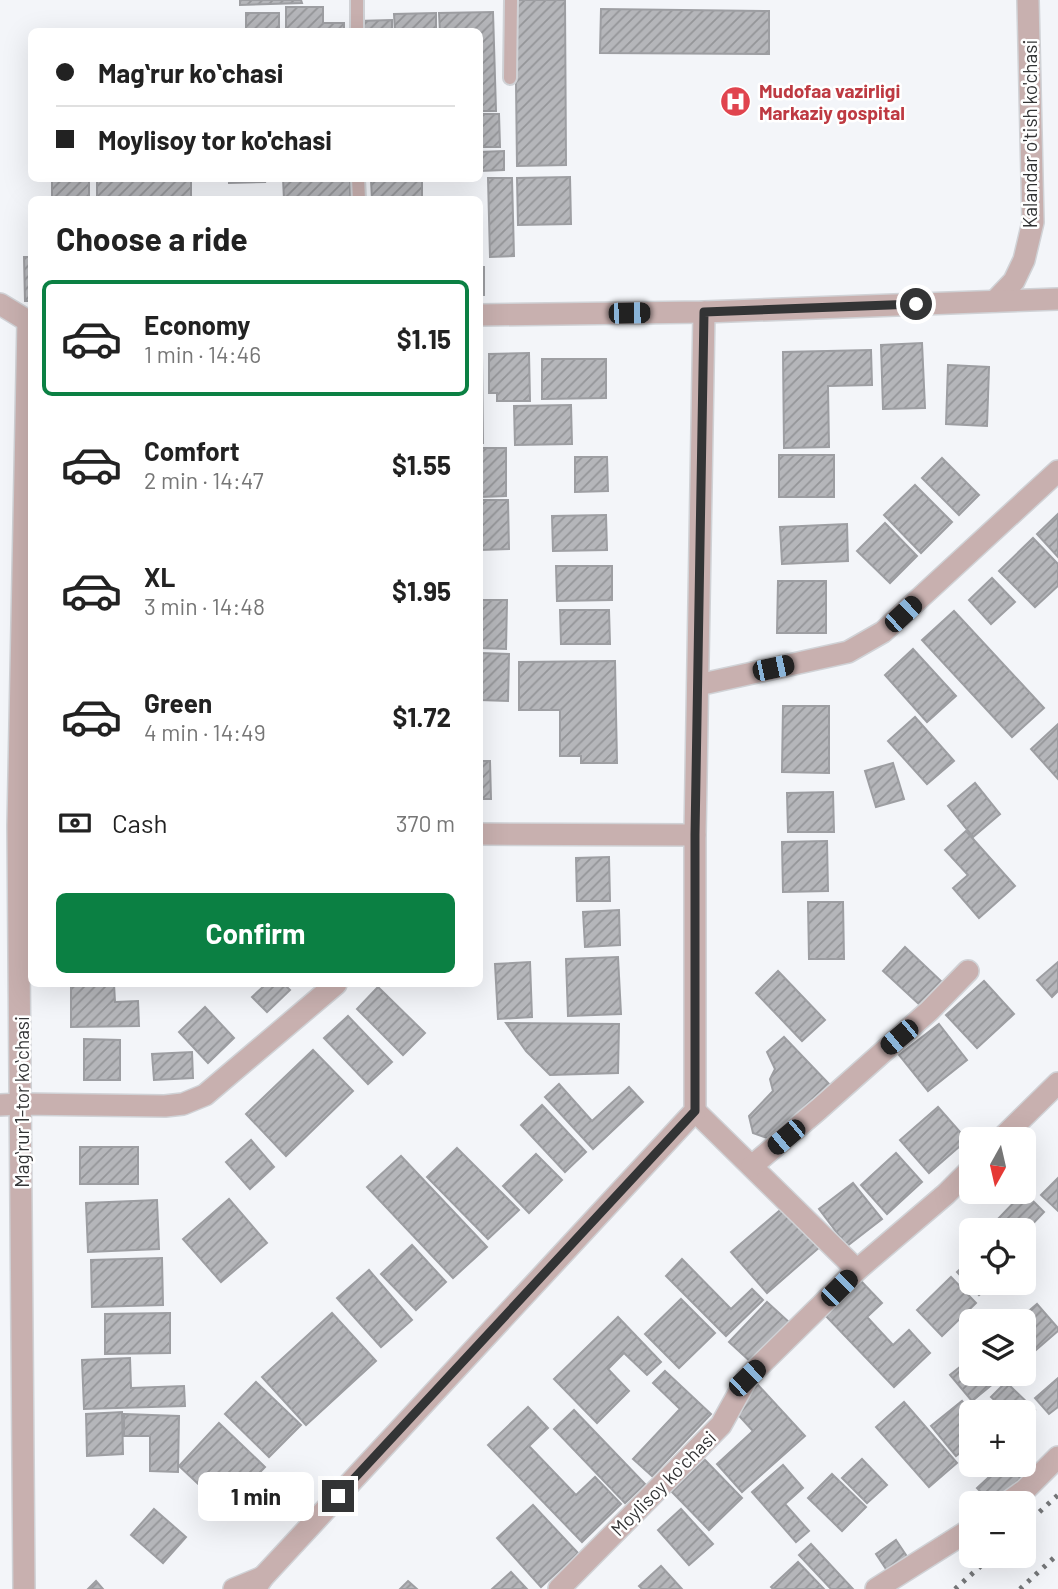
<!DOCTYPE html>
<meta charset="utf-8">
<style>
:root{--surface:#fff;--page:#f2f2f2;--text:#222;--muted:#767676;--line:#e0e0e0;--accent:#0b8043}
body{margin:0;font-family:Barlow,sans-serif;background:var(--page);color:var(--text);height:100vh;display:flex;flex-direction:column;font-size:26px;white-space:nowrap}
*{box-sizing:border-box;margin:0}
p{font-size:23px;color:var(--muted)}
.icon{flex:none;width:38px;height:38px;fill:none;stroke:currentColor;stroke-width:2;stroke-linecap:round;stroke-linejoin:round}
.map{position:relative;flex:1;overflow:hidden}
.side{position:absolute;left:28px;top:196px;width:455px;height:791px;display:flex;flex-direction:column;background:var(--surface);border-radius:10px;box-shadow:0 7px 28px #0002}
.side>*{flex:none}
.hud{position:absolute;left:28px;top:28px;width:455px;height:154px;border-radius:10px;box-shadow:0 7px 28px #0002;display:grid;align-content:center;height:154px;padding:0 28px;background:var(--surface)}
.needle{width:46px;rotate:188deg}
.controls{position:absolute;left:959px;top:1127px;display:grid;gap:14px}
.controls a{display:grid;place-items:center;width:77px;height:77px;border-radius:10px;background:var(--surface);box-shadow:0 7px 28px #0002;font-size:35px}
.end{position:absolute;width:32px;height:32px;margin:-16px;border:9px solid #333435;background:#fff;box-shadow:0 0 0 4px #fff}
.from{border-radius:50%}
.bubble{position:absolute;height:49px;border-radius:10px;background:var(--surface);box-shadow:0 7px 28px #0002;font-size:23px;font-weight:700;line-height:49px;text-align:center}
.car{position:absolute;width:21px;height:42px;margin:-21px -10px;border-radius:9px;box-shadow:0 0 5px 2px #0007;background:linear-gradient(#222 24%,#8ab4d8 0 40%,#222 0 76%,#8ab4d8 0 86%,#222 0)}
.hud b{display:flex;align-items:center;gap:24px;height:66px;font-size:26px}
.hud b+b{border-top:2px solid var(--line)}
.hud i{width:18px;height:18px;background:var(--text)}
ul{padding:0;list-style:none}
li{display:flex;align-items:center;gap:21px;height:116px;margin:0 14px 10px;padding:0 14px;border:4px solid transparent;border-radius:10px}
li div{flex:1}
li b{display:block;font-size:26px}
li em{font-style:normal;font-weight:700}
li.on{border-color:var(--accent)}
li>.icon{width:63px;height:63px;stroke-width:1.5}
h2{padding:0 28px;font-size:32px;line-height:84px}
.pay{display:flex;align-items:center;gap:18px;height:77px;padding:0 28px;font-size:26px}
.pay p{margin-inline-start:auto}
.button{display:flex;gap:14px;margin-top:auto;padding:14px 28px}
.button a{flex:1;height:80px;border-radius:10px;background:var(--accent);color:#fff;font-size:28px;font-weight:700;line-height:80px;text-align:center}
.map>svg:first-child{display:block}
</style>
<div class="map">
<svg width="1058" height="1589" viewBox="0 0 1058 1589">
<defs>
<pattern id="building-hatch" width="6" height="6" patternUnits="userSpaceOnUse" patternTransform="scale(1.75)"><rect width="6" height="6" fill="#b5b6ba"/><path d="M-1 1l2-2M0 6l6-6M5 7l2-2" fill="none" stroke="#949598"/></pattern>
</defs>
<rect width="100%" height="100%" fill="#f3f5f9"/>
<!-- building -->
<g fill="url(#building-hatch)" stroke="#9d9ea2" stroke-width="2">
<path d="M240,0h61l1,3 -62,2z"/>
<path d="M515,0h50l1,165 -49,1z"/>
<path d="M286,7h37v16h21v9h-58z"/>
<path d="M601,9l168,2v43l-169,-1z"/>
<path d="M493,12l3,99h-16v-79h-40l-1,-19z"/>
<rect x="246" y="13" width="33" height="19"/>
<path d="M436,13v19h-41l-1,-18z"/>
<path d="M392,20v12h-34v-11z"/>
<path d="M480,114h19l1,33h-20z"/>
<path d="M504,151v19l-24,1v-19z"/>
<path d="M570,177l1,47 -53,1 -1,-47z"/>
<rect x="52" y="178" width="37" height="22"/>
<rect x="97" y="178" width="94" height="22"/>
<path d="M229,178h35l1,4 -36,1z"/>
<path d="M283,178h67v22h-66z"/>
<path d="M488,178h24l2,78 -24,1z"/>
<path d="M422,179v21h-50l-1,-20z"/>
<path d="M24,257h8v44h-7z"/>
<rect x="480" y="267" width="4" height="28"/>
<path d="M922,343l3,65 -42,1 -2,-64z"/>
<path d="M871,350l1,35 -44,1 1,61 -45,1 -1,-96z"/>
<path d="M529,353l1,48h-33v-8h-8v-39z"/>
<path d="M480,357h2l1,86h-3z"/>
<path d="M542,359h64v39l-64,1z"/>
<path d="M948,365l41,2 -2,59 -41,-2z"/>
<path d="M571,405l1,39 -57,1 -1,-39z"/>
<path d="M480,448h26v48l-26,1z"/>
<rect x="779" y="455" width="55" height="42"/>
<path d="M575,457h32l1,34 -33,1z"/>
<path d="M942,458l37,37 -20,20 -37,-37z"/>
<path d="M915,485l37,37 -31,31 -37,-38z"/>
<path d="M480,500h28l1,49 -29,1z"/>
<path d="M1058,514v43l-21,-23z"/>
<path d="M606,515l1,35 -54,1 -1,-35z"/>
<path d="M885,523l32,33 -27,27 -33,-32z"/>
<path d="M847,524l1,37 -66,3 -2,-37z"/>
<path d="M1033,538l25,26v22l-23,21 -36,-36z"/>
<path d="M556,566h56v34l-55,1z"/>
<path d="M992,578l23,24 -24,22 -22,-24z"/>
<path d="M778,581h48v52h-49z"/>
<path d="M480,600h27l-1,49 -26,-1z"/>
<path d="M560,610h49l1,34h-49z"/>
<path d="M954,611l90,97 -32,29 -90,-97z"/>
<path d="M913,649l43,47 -29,26 -42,-47z"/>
<path d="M480,653l29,1 -1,47 -28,-1z"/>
<path d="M615,661l2,102h-36v-7h-21v-46h-41v-48z"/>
<path d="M783,706h46v67l-47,-1z"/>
<path d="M480,711h1l1,47h-2z"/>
<path d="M915,717l39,44 -27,23 -39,-43z"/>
<path d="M1058,724v55l-27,-30z"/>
<path d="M480,761h10l1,38h-11z"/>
<path d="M893,763l11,36 -28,8 -11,-36z"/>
<path d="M975,783l25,31 -27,23 -25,-31z"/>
<path d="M833,792l1,40h-46l-1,-39z"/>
<path d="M966,831l49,55 -36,32 -26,-30 15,-13 -23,-25z"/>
<path d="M827,841l1,50 -45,1 -1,-50z"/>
<path d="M609,857l1,44h-33l-1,-43z"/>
<path d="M808,902h35l1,57h-35z"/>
<path d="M619,910l1,35 -35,2 -2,-35z"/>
<path d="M905,947l37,35 -22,23 -37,-34z"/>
<path d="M618,957l3,57 -53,2 -2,-57z"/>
<path d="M530,962l2,55 -34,2 -3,-55z"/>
<path d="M1058,962v29l-6,6 -15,-17z"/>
<path d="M778,971l47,49 -23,21 -46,-48z"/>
<path d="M984,981l30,33 -37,34 -31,-33z"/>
<path d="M71,984h43l1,18 23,-1 1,25 -68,1z"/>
<path d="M266,984h18l6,6 -23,22 -15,-15z"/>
<path d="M390,984h58l-58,2z"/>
<path d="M378,987l47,46 -22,22 -46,-46z"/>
<path d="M205,1007l29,31 -26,25 -29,-31z"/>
<path d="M348,1016l44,46 -24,22 -44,-46z"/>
<path d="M506,1023l113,1 -1,49 -68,2 -24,-24z"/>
<path d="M939,1024l28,36 -39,31 -29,-36z"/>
<path d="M784,1037l47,49 -58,54 -20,-7 -4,-17 24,-25 -3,-12 5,-10 -8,-17z"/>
<path d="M84,1039l36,1v40h-36z"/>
<path d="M313,1050l40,41 -67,65 -40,-42z"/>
<path d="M192,1052l1,26 -39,2 -2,-26z"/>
<path d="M559,1084l33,37 37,-34 14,15 -50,47 -48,-52z"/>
<path d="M542,1105l44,47 -21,20 -44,-47z"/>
<path d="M938,1107l29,33 -38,33 -29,-33z"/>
<path d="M251,1140l23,27 -24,22 -24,-27z"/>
<rect x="80" y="1147" width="58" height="37"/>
<path d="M457,1148l62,62 -31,29 -61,-62z"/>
<path d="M896,1153l26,29 -35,32 -26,-29z"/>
<path d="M536,1154l26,26 -33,33 -26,-27z"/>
<path d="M401,1156l86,91 -34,31 -86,-91z"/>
<path d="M1058,1178v33l-17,-16z"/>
<path d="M853,1183l29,36 -35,27 -28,-37z"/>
<path d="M1024,1192l20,20 -20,21v-3h-19l-9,-9z"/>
<path d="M229,1199l38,44 -46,39 -38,-43z"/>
<path d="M157,1200l2,49 -71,3 -2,-49z"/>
<path d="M785,1206l36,40 -54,47 -36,-41z"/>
<path d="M412,1245l34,37 -30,28 -35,-36z"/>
<path d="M162,1258l1,47 -71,2 -1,-47z"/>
<path d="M682,1259l49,50 21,-20 11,11 -37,36 -60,-60z"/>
<path d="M971,1259v24h22l-14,12 -22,-23z"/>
<path d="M369,1270l43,50 -31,27 -44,-49z"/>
<path d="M951,1277l25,26 -34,33 -25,-26z"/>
<path d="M860,1280l22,23 -15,14 26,28 16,-15 21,23 -36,34 -70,-73z"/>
<path d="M681,1299l34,34 -36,35 -34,-34z"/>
<path d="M767,1302l23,21 -38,40 -23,-21z"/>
<path d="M1037,1304l21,24v3l-29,25 -5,-7v-28h-7z"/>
<path d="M170,1313v40l-65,1v-40z"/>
<path d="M332,1313l44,48 -70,64 -44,-48z"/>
<path d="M618,1317l43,45 -14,13 -23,-22 -16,16 21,22 -32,32 -43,-44z"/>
<path d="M130,1358l1,30 53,-2 1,20 -101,3 -2,-49z"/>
<path d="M971,1358v16h34l-33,27 -22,-26z"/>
<path d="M665,1371l46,43 -59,62 -19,-17 47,-50 -27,-26z"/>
<path d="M1058,1378v29l-9,7 -14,-16z"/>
<path d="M256,1382l45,43 -32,32 -44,-43z"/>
<path d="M1006,1382l29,28 -11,11v-9h-17l-16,-15z"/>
<path d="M758,1385l47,51 -63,56 -25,-28 36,-33 -21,-23z"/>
<path d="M962,1401l9,11v32l-15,12 -25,-30z"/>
<path d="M904,1402l53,61 -28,24 -53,-60z"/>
<path d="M528,1407l20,21 -19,18 47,49 19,-18 26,27 -39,38 -94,-97z"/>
<path d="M574,1410l71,74 -20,19 -71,-74z"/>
<path d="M122,1412l1,42 -36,2 -1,-42z"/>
<path d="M124,1414l55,2 -1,56 -28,-1v-35h-26z"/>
<path d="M219,1423l46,44 -40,42 -46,-43z"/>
<path d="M862,1459l25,26 -20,18 -25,-25z"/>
<path d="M705,1460l37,38 -33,32 -37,-38z"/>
<path d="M783,1465l20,23 -18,16 24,27 -13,11 -44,-50z"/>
<path d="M1002,1465h6l14,15 -25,23h-6l-14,-15z"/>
<path d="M832,1474l34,33 -24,24 -34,-33z"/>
<path d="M533,1505l45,48 -37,34 -44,-49z"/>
<path d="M154,1509l32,28 -23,26 -32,-28z"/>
<path d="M681,1509l32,35 -24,21 -31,-35z"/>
<path d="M896,1540l12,18 -20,14 -12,-18z"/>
<path d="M811,1544l42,45h-22l-32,-34z"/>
<path d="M798,1562l26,27h-51l-2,-2z"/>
<path d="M661,1566l21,23h-40l-3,-3z"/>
<path d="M511,1572l16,17h-35z"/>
<path d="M96,1581l7,8h-15z"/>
<path d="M408,1581l9,8h-17z"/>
</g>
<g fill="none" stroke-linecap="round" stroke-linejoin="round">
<defs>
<g id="lane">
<path d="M357,0v32"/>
<path d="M510,78l1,-78"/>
<path d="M358,178l1,22"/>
</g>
<g id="street">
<path d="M995,301l19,-20 10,-21 9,-38 -5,-222"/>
<path d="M0,304l28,17h4"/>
<path d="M480,315l224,-3 354,-13"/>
<path d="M698,685l150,-33 35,-20 175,-161"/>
<path d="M480,834l215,1"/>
<path d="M0,1105l21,-1 144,2 18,-2 22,-9 131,-111"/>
<path d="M695,1111l162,159"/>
<path d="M1001,1139l57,-56"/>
<path d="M752,1166l67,-57 110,-98 39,-40"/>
<path d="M1007,1503l18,-13 33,-33"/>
<path d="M24,1589l-6,-763 10,-505"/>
<path d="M234,1589l29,-12"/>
<path d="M255,1589l8,-12 432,-466v-276l9,-523"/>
<path d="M559,1589l162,-164 26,-47 110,-108 89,-76 25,-25"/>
<path d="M876,1589l95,-60"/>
</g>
</defs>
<!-- lane casing -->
<use href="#lane" stroke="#d0d2d6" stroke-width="16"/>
<!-- street casing -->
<use href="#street" stroke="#d0d2d6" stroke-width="24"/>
<!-- lane -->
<use href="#lane" stroke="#c8b0af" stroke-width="12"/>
<!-- street -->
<use href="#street" stroke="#c8b0af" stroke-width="21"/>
<!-- rail -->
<g stroke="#747678" stroke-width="5" stroke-dasharray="3.5 7" stroke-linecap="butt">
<path d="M1024,1526l34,-31"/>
<path d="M955,1589l37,-33"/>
<path d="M1020,1589l38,-35"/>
</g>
</g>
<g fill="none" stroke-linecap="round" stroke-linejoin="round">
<!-- route -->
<path stroke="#333435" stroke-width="9" d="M338,1496l357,-385v-276l9,-523 212,-8"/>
</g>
<!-- icons -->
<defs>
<symbol id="hospital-disc" viewBox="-11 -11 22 22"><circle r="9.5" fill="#e0444e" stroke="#fff"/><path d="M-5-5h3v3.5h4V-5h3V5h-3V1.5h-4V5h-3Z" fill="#fff"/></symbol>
</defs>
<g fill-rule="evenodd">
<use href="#hospital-disc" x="718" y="84" width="35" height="35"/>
</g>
<g text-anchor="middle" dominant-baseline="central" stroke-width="5" stroke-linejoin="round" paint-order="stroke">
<!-- health labels -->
<g font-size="19" font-weight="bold" fill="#be3a42" stroke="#fff" text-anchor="start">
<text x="759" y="90">Mudofaa vazirligi<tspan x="759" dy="22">Markaziy gospital</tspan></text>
</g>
<!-- street labels -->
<g font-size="19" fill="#333435" stroke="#fff">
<text transform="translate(1029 134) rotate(-90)">Kalandar o'tish ko'chasi</text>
<text transform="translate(21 1102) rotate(-90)">Magʻrur 1-tor koʻchasi</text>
<text transform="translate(663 1483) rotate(-45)">Moylisoy koʻchasi</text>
</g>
</g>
</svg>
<div class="controls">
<a><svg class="needle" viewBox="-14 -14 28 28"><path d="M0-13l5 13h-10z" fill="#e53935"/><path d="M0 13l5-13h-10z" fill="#767676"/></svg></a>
<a><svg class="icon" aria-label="locate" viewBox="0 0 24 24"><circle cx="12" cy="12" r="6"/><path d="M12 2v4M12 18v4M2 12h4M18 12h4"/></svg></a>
<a><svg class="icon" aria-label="layers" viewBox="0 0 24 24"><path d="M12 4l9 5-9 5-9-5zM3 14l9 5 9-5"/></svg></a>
<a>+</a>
<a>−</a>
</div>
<i class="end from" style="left:916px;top:304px"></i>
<i class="end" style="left:338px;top:1496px"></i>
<div class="bubble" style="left:198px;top:1472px;width:116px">1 min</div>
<i class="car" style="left:629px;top:313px;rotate:89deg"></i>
<i class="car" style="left:903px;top:614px;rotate:47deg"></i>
<i class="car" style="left:773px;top:668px;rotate:78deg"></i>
<i class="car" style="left:899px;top:1037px;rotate:230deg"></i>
<i class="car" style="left:786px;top:1137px;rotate:230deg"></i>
<i class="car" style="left:839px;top:1288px;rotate:45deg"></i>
<i class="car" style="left:747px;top:1378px;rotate:46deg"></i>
<div class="hud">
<b><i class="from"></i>Magʻrur koʻchasi</b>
<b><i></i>Moylisoy tor ko'chasi</b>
</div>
<section class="side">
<h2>Choose a ride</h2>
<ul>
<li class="on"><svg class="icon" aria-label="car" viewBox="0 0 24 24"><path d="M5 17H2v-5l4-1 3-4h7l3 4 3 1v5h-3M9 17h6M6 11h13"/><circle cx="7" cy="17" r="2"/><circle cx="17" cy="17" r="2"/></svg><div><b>Economy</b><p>1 min · 14:46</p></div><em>$1.15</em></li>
<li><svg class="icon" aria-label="car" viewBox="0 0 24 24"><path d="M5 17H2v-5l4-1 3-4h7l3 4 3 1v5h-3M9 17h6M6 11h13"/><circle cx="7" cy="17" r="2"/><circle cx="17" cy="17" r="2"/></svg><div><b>Comfort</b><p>2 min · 14:47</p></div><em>$1.55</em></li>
<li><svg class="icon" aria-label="car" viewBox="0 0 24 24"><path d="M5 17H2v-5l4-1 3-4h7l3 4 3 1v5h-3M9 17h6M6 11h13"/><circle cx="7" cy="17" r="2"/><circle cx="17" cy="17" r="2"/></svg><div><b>XL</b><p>3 min · 14:48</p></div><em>$1.95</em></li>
<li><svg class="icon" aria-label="car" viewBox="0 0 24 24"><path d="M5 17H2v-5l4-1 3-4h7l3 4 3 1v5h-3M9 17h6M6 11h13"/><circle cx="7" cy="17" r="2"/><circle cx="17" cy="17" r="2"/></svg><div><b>Green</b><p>4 min · 14:49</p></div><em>$1.72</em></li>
</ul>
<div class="pay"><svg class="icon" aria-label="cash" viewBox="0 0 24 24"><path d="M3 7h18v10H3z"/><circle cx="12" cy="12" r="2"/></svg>Cash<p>370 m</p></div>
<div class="button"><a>Confirm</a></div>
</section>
</div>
